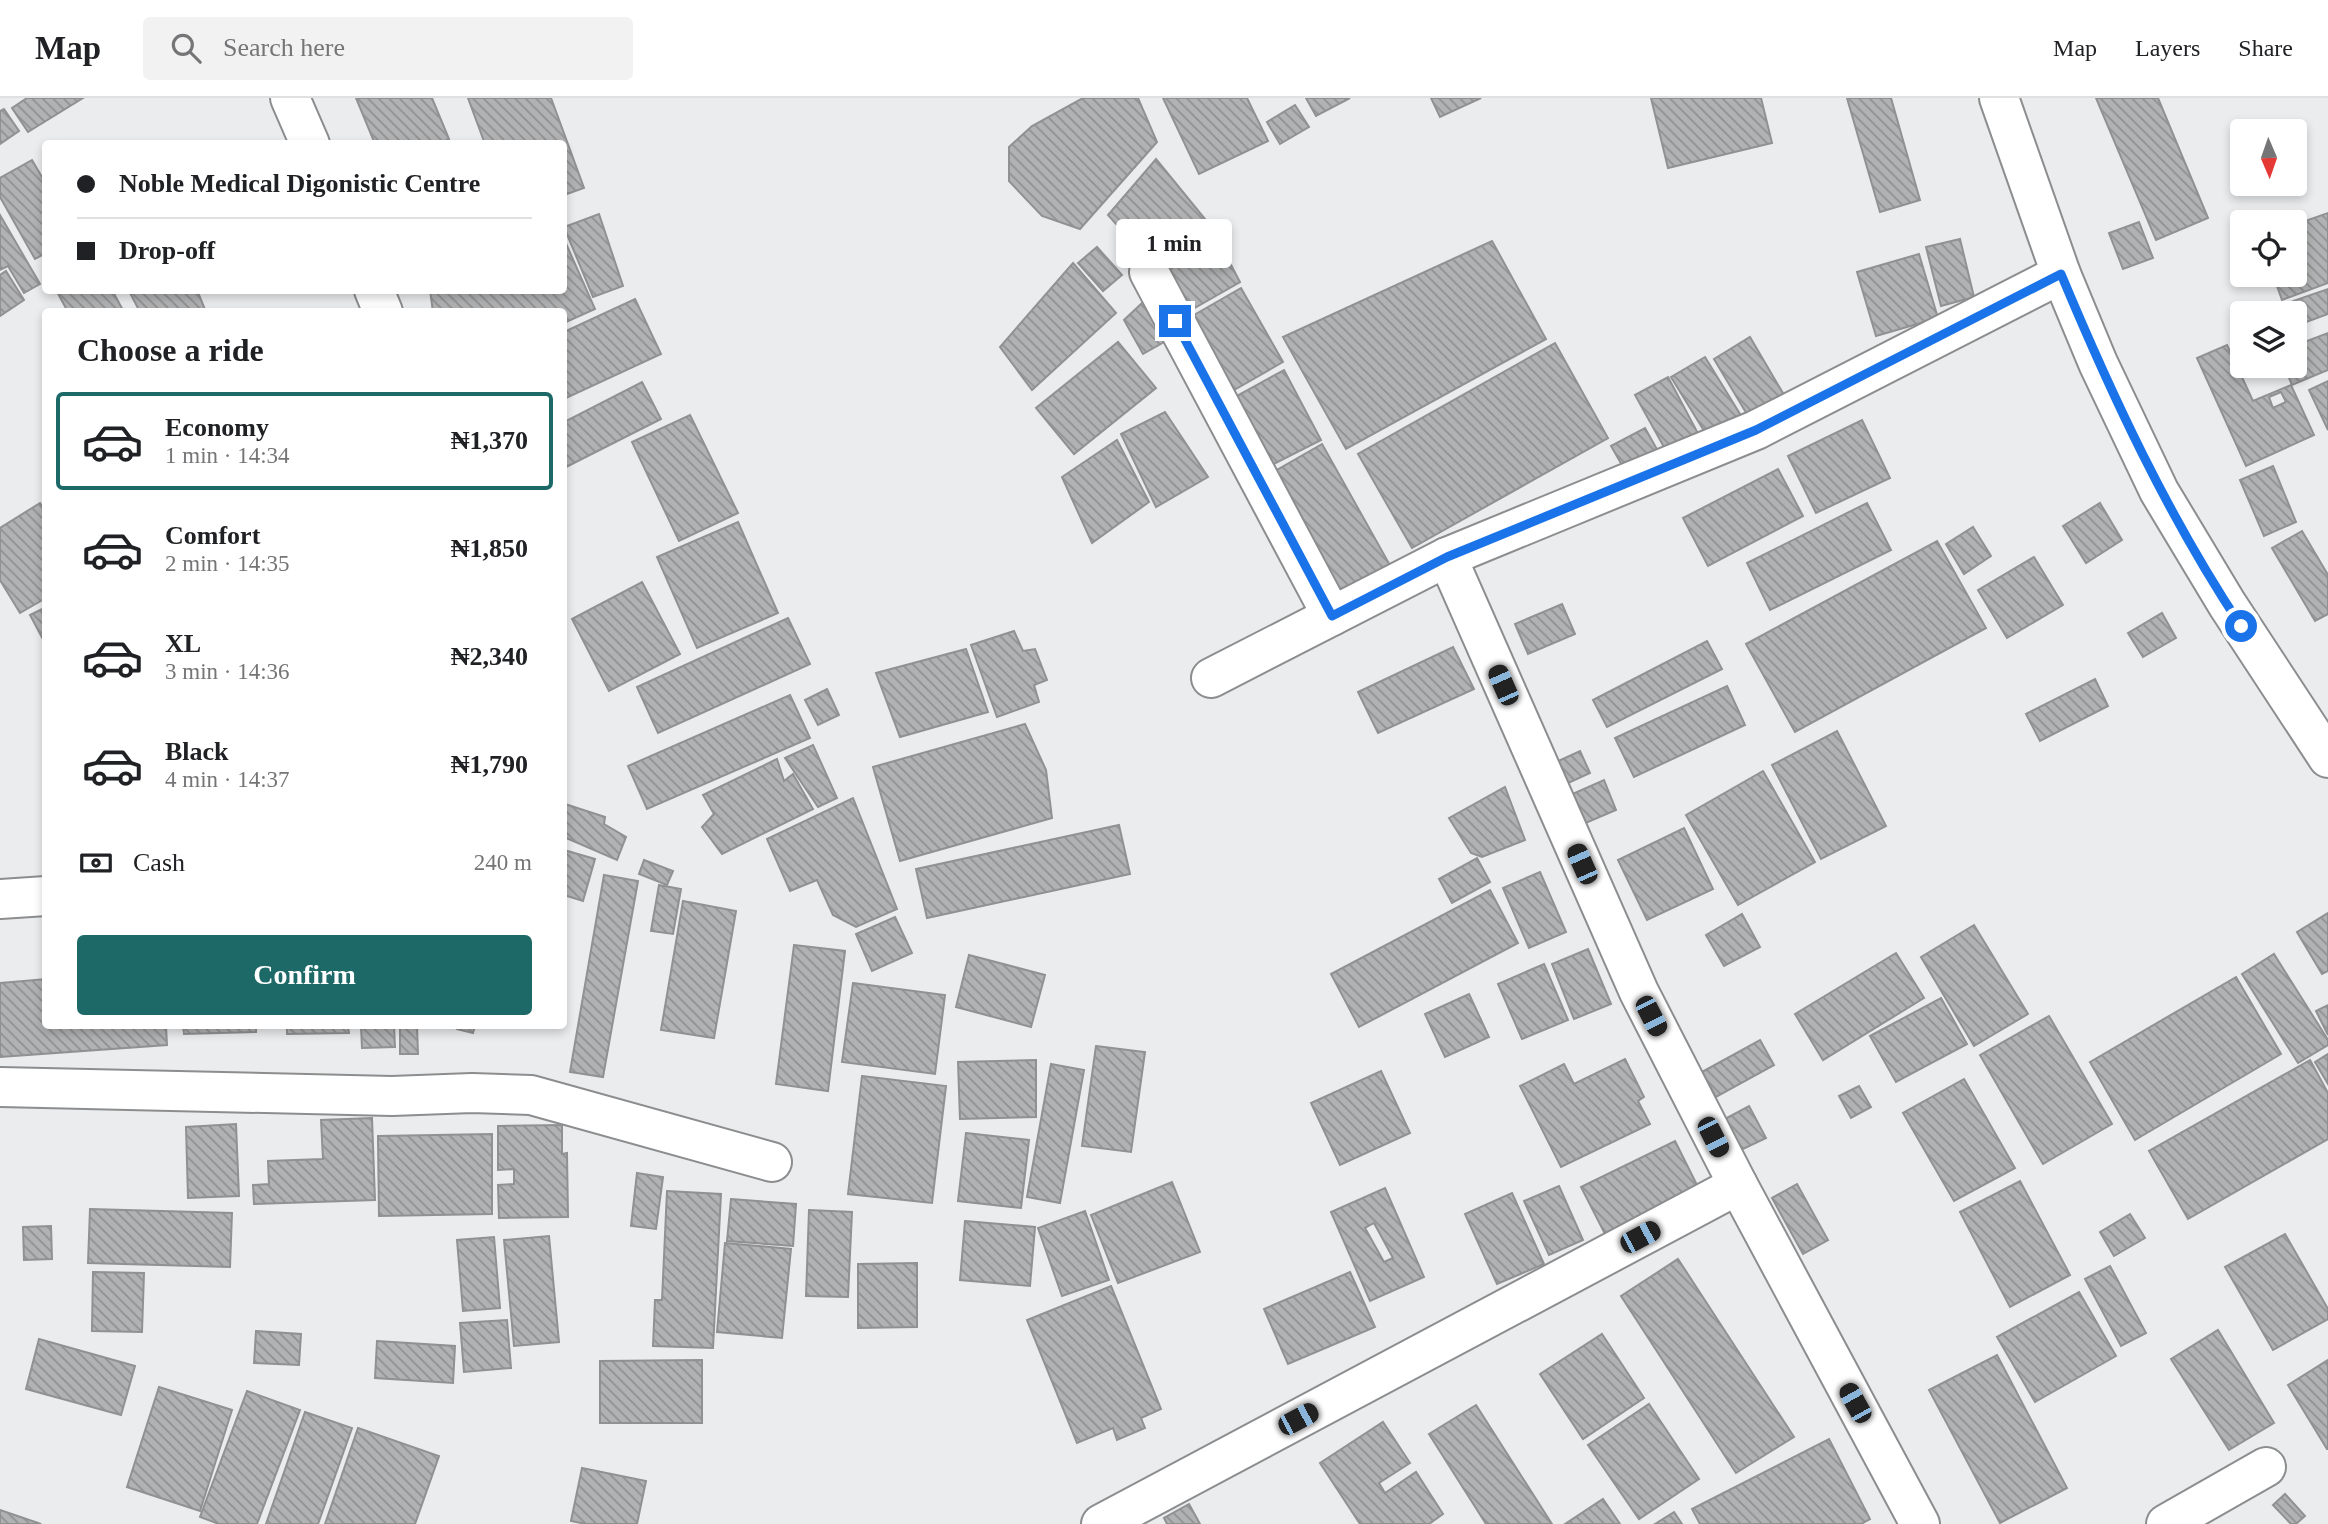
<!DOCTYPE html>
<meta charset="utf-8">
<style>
:root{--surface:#fff;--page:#f2f2f2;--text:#202124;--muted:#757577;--line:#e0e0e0;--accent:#1c6967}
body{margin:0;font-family:"Times New Roman",serif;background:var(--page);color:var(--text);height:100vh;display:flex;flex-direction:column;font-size:26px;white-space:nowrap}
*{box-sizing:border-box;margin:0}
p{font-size:23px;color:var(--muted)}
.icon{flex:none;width:38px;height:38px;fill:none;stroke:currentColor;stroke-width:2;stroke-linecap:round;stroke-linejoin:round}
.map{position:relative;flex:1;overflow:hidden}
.details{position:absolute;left:42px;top:210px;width:525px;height:721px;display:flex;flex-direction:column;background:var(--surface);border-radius:7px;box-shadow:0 4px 10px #0003}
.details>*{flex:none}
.guide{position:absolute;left:42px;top:42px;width:525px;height:154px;border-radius:7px;box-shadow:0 4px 10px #0003;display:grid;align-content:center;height:154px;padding:0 35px;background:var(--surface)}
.needle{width:46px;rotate:178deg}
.fabs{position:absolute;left:2230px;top:21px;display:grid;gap:14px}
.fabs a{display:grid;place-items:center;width:77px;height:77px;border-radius:7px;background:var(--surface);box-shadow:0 4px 10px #0003;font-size:35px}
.end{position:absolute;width:32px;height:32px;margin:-16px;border:9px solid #1a73e8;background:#fff;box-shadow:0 0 0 4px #fff}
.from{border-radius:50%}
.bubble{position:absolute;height:49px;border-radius:7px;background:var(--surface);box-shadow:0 4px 10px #0003;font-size:23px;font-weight:800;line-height:49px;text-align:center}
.car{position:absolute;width:21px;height:42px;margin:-21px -10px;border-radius:9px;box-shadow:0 0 5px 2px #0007;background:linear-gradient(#222 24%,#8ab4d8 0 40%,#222 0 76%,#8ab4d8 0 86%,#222 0)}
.guide b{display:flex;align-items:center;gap:24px;height:66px;font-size:26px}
.guide b+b{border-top:2px solid var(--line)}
.guide i{width:18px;height:18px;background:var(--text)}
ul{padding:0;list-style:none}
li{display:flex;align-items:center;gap:21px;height:98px;margin:0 14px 10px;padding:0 21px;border:4px solid transparent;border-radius:7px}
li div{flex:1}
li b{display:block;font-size:26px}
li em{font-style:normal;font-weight:800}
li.on{border-color:var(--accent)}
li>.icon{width:63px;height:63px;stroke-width:1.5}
h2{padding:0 35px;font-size:32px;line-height:84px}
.pay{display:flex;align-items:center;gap:18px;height:77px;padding:0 35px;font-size:26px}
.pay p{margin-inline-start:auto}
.primary-button{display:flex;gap:14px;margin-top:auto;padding:14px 35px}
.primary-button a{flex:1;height:80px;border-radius:7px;background:var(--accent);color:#fff;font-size:28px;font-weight:800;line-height:80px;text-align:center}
header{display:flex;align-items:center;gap:42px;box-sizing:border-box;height:98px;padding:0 35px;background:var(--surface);border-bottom:2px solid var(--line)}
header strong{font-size:33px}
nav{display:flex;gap:38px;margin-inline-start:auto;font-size:24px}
.search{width:490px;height:63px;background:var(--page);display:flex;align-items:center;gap:18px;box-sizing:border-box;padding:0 24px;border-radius:7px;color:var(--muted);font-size:26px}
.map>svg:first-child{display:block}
</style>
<header>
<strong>Map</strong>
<div class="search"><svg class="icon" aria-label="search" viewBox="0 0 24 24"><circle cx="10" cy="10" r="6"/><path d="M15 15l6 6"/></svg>Search here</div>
<nav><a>Map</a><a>Layers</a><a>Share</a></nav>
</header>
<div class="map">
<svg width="2328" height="1426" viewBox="0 0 2328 1426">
<defs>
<pattern id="building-back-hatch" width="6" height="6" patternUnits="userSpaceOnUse" patternTransform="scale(1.75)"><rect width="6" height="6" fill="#b1b2b3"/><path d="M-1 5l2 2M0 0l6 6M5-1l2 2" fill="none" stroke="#909091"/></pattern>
</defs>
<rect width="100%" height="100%" fill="#ebecee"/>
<!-- building -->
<g fill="url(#building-back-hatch)" stroke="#919193" stroke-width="2" fill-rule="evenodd">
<path d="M27,0h56l-55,34 -16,-24z"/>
<path d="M356,0h76l17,41 -11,5h-63z"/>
<path d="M468,0h83l33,90 -20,7v-51h-79z"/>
<path d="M1083,0h55l19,44 -77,87 -38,-13 -33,-35v-34l23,-21z"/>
<path d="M1163,0h84l21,43 -69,33z"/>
<path d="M1306,0h44l-34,18z"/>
<path d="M1431,0h50l-41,19z"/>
<path d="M1651,0h110l11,45 -104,25z"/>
<path d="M1847,0h44l29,102 -40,12z"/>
<path d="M2096,0h62l50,120 -52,22z"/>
<path d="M1295,7l14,22 -29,17 -13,-22z"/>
<path d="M4,11l15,22 -19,13v-33z"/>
<path d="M1156,61l53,65 -52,46 -49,-55z"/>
<path d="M32,62l14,24v69l-11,6 -35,-62v-19z"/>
<path d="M2328,115v70l-46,17 -9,-25h21v-50z"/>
<path d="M599,116l24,72 -30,11 -29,-70z"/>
<path d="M0,117l40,69 -16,9 -16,-27 -8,4z"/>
<path d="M2139,124l14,36 -30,11 -14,-36z"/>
<path d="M1216,138l24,46 -54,31 -22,-39z"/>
<path d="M564,141l31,70 -31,14v-11h-131l-3,-22h134z"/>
<path d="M1960,141l14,58 -33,9 -15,-59z"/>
<path d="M1492,143l54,98 -200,110 -63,-112z"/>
<path d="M1097,149l25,28 -19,16 -25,-28z"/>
<path d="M1919,156l19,64 -62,18 -19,-64z"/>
<path d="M1073,165l43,50 -84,77 -32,-43z"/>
<path d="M6,173l18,29 -24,16v-41z"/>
<path d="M1241,190l42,74 -61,35 -42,-74z"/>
<path d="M2328,191v25l-27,10 -8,-23z"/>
<path d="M56,192h56l12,22h-56z"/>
<path d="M197,192l9,22h-66l-11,-21z"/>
<path d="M635,201l26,55 -97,45v-67z"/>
<path d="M1143,204l23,39 -23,13 -19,-34z"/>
<path d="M2328,235v37l-36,15 -8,-19h10v-20z"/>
<path d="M1750,239l34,58 -36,21 -34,-57z"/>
<path d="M1118,244l38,46 -82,66 -38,-46z"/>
<path d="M1555,245l53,95 -196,110 -54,-94z"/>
<path d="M2227,247l26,56 38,-16 23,50 -68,31 -49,-108zM2281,294l5,10 -13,6 -4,-11z"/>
<path d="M1705,259l38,62 -34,20 -38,-62z"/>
<path d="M1284,272l37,70 -61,31 -34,-69z"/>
<path d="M1668,279l34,64 -32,17 -35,-63z"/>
<path d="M2328,283v49l-19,-40z"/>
<path d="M642,284l19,37 -97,49v-46z"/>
<path d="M1165,314l43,65 -52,30 -35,-73z"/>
<path d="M690,317l48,98 -59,28 -47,-99z"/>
<path d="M1862,322l28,58 -74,35 -28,-57z"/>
<path d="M1645,330l19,34 -33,19 -20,-35z"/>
<path d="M1117,342l32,62 -57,41 -30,-66z"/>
<path d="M1322,346l74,132 -58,33 -77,-130z"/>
<path d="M2273,368l23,56 -32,14 -24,-56z"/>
<path d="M1778,371l25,47 -95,50 -25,-48z"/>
<path d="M40,405l6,8v87l-26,15 -20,-33v-52z"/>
<path d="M1867,405l24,47 -121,60 -23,-47z"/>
<path d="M2100,405l22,37 -36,23 -23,-37z"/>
<path d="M738,424l40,91 -81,35 -40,-91z"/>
<path d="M1973,429l18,29 -27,18 -18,-30z"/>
<path d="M2302,433l26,44v39l-13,7 -43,-73z"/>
<path d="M1937,443l49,87 -191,104 -49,-88z"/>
<path d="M2034,459l29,48 -56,33 -29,-48z"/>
<path d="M642,484l38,72 -71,37 -37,-72z"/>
<path d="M1562,506l13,30 -47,20 -13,-30z"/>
<path d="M46,509v38l-16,-30z"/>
<path d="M2162,515l14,25 -33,19 -15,-24z"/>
<path d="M788,520l22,46 -152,69 -21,-46z"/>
<path d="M1014,533l9,20 12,-2 12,31 -13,5 5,17 -42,15 -26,-72z"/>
<path d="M1707,543l15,28 -115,58 -14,-27z"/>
<path d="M1453,549l21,42 -96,44 -20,-41z"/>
<path d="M966,551l22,63 -88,25 -24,-64z"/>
<path d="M2095,581l13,27 -68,35 -14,-27z"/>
<path d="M1727,588l18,39 -111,52 -19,-39z"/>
<path d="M827,591l12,26 -21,10 -13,-25z"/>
<path d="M790,597l20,43 -163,71 -19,-43z"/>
<path d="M1025,626l21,46 6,48 -152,43 -27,-94z"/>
<path d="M1837,633l49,95 -65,33 -49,-94z"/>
<path d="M813,647l24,53 -19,9 -33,-49z"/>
<path d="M1580,653l10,22 -26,12 -10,-22z"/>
<path d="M777,661l7,22 9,-7 20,35 -91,45 -20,-27 12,-13 -11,-19z"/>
<path d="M1763,673l52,91 -77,43 -52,-90z"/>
<path d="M1604,682l12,30 -35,15 -13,-29z"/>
<path d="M1505,689l20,53 -43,17 -11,-4 -22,-35z"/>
<path d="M853,700l44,111 -41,18 -23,-12 -16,-35 -27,11 -23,-52z"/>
<path d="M565,706l40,13 -1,7 22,13 -9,23 -53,-23z"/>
<path d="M1119,727l11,49 -203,44 -11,-49z"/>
<path d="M1684,730l29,61 -66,31 -29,-60z"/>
<path d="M564,752l31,9 -12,42 -19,-6z"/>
<path d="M1477,760l13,24 -38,21 -13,-24z"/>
<path d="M644,762l29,11 -6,14 -28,-11z"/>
<path d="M1540,774l26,60 -37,16 -26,-60z"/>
<path d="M604,777l34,6 -35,196 -33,-5z"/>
<path d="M659,787l22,4 -8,45 -22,-3z"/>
<path d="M1490,792l28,53 -159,84 -28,-53z"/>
<path d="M683,803l53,10 -22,127 -53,-8z"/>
<path d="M2328,815v58l-6,3 -25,-42z"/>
<path d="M1742,816l18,33 -36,19 -18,-31z"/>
<path d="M895,819l17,36 -40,18 -16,-37z"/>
<path d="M1974,827l54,89 -54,32 -53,-89z"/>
<path d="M794,847l51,6 -17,140 -52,-7z"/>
<path d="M1588,851l23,55 -37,15 -22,-55z"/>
<path d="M1896,855l28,45 -101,62 -28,-46z"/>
<path d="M2274,856l54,86v5l-30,18 -56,-89z"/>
<path d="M969,857l76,20 -14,52 -75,-20z"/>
<path d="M1544,866l24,56 -46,19 -24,-55z"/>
<path d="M2236,879l45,77 -146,86 -45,-78z"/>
<path d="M46,881v47h120l1,19 -167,12v-74z"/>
<path d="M853,885l92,12 -10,79 -93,-12z"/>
<path d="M1469,896l20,43 -44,20 -20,-43z"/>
<path d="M1941,900l26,46 -71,38 -26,-46z"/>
<path d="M2328,907v30l-12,-24z"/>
<path d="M2049,918l63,108 -69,40 -63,-109z"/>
<path d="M183,928h73v6l-72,2z"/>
<path d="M287,928h61l1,7 -62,1z"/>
<path d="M361,928h33l1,21 -33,1z"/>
<path d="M400,928h17l1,28h-18z"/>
<path d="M458,928h17l-2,7 -16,-4z"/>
<path d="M1760,942l14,25 -58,32 -14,-25z"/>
<path d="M1096,948l49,6 -14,100 -49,-6z"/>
<path d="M2328,956v30l-13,-22z"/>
<path d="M1625,961l19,38 -6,4 12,23 -89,43 -41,-81 44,-22 10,20z"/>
<path d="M1036,962v57l-76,2 -2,-57z"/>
<path d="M2310,962l18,33v46l-140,80 -39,-68z"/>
<path d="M1051,966l33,6 -24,133 -33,-6z"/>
<path d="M1381,973l29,62 -70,32 -29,-62z"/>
<path d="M862,978l84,10 -14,117 -84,-9z"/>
<path d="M1964,981l51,89 -61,33 -51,-88z"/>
<path d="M1859,988l12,21 -20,11 -12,-22z"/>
<path d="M1749,1008l17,32 -25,12 -16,-31z"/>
<path d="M372,1020l3,82 -121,4 -1,-19 16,-1 -1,-23 55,-2 -2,-39z"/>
<path d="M236,1026l3,72 -51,2 -2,-71z"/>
<path d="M562,1027v29l5,-1 1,64 -69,1 -1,-33 16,-1v-15l-16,1v-44z"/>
<path d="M966,1035l63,7 -8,68 -63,-7z"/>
<path d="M492,1036v80l-113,2 -1,-80z"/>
<path d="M1675,1043l25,50 -93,47 -26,-51z"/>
<path d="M637,1075l26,4 -7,52 -25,-3z"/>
<path d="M2020,1083l50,94 -60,32 -50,-95z"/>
<path d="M1172,1084l28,70 -82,31 -27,-68z"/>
<path d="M1797,1086l31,56 -25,14 -31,-56z"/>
<path d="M1559,1088l24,54 -34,15 -25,-54z"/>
<path d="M1385,1090l39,89 -54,24 -39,-89zM1374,1125l19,35 -9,4 -19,-34z"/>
<path d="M667,1093l54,3 -8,154 -60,-2 2,-46h7z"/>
<path d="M1512,1095l32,71 -47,20 -32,-70z"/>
<path d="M731,1101l65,5 -3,42 -66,-5z"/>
<path d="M90,1111l142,4 -2,54 -142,-4z"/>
<path d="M809,1112l43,2 -4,85 -42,-1z"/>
<path d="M1085,1113l24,69 -47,16 -24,-68z"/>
<path d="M2130,1116l15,24 -31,18 -14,-24z"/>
<path d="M965,1123l70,6 -5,59 -70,-6z"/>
<path d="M51,1128l1,33 -28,1 -1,-33z"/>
<path d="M2285,1136l43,75v10l-55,31 -48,-83z"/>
<path d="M549,1138l10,106 -45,4 -10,-106z"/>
<path d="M494,1139l6,71 -37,3 -6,-71z"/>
<path d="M725,1145l66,6 -9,89 -65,-6z"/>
<path d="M1678,1161l116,178 -58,36 -115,-177z"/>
<path d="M917,1165v64l-59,1v-64z"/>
<path d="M2110,1168l36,67 -25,13 -36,-67z"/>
<path d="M93,1174l51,1 -2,59 -50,-1z"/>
<path d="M1350,1174l25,55 -87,37 -24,-55z"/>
<path d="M1111,1188l50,123 -20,9 4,10 -28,12 -4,-12 -36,15 -50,-123z"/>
<path d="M2079,1194l37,64 -81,46 -38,-65z"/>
<path d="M507,1222l4,48 -47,4 -4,-49z"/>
<path d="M2218,1232l56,93 -45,27 -58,-91z"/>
<path d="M256,1233l45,3 -2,31 -45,-2z"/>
<path d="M1602,1236l42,64 -61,41 -43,-65z"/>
<path d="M39,1241l96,27 -14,49 -95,-26z"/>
<path d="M377,1243l78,5 -2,37 -78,-5z"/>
<path d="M1997,1257l70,133 -67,35 -71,-133z"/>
<path d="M702,1262v63h-102v-62z"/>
<path d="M2328,1262v89h-1l-39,-64z"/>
<path d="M159,1289l73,23 -32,101 -73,-24z"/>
<path d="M247,1293l53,19 -43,114h-38l-19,-7z"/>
<path d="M1649,1306l50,75 -60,40 -51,-74z"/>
<path d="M1476,1307l76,119h-66l-57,-90z"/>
<path d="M305,1314l47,16 -34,96h-52z"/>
<path d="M1383,1324l27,41 -31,20 6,10 31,-21 27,42 -14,10h-69l-40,-61z"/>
<path d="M358,1330l81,28 -24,68h-90z"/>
<path d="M1829,1341l41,80 -9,5h-161l-8,-15z"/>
<path d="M582,1370l64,13 -9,43h-51l-15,-3z"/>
<path d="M2285,1396l20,22 -9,8h-5l-18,-19z"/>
<path d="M1603,1401l17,25h-55z"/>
<path d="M1189,1406l11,20h-33l-3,-6z"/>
<path d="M0,1412l41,14h-41z"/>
<path d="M1674,1414l8,12h-27z"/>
</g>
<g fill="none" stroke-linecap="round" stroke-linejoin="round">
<defs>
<g id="minor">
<path d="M290,0l20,46"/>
<path d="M1999,0l62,176 37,89 61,128 68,113 101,154"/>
<path d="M1149,174l183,344"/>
<path d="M374,192l9,22"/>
<path d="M1447,459l192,435 99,193 182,339"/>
<path d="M1211,580l236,-121 309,-127 305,-156"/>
<path d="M0,801l46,-3"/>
<path d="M0,989l392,9 80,-3 59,2 241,67"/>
<path d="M1101,1426l637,-339"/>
<path d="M2166,1426l100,-57"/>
</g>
</defs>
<!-- minor casing -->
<use href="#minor" stroke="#8c8d8e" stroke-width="42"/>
<!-- minor -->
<use href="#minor" stroke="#fff" stroke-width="38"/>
</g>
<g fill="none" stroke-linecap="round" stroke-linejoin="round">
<!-- route -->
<path stroke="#1a73e8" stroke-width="9" d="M1175,223l157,295 115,-59 309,-127 305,-156c51,122 107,242 180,352"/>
</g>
</svg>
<div class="fabs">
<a><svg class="needle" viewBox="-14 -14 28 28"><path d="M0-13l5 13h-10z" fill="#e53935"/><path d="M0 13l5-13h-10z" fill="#757577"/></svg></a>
<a><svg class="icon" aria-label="locate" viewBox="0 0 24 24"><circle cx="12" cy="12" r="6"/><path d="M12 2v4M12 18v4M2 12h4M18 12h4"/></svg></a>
<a><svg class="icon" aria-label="layers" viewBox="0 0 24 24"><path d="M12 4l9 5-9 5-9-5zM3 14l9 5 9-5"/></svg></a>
</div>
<i class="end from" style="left:2241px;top:528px"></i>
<i class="end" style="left:1175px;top:223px"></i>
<div class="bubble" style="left:1116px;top:121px;width:116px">1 min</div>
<i class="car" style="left:1503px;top:587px;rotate:336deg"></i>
<i class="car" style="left:1582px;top:766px;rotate:336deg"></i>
<i class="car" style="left:1651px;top:918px;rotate:153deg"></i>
<i class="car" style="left:1713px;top:1039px;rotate:153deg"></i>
<i class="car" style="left:1640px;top:1139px;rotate:62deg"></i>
<i class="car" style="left:1855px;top:1305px;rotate:331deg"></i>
<i class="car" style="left:1298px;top:1321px;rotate:62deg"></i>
<div class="guide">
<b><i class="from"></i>Noble Medical Digonistic Centre</b>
<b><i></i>Drop-off</b>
</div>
<section class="details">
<h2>Choose a ride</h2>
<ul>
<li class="on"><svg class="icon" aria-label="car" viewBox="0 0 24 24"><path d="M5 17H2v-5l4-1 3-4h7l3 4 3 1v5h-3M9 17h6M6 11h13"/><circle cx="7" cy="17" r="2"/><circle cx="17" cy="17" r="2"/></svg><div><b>Economy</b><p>1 min · 14:34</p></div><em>₦1,370</em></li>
<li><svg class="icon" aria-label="car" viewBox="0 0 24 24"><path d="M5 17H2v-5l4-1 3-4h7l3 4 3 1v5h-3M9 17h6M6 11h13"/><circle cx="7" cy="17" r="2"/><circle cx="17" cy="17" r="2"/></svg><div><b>Comfort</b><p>2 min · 14:35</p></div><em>₦1,850</em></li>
<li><svg class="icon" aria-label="car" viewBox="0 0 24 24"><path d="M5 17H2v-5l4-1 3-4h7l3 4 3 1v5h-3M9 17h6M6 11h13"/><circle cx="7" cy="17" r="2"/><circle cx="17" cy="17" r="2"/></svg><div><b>XL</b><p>3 min · 14:36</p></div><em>₦2,340</em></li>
<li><svg class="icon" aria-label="car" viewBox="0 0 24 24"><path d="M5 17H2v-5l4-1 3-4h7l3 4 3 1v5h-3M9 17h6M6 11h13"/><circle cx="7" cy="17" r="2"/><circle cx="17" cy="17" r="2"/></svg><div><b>Black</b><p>4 min · 14:37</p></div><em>₦1,790</em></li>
</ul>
<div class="pay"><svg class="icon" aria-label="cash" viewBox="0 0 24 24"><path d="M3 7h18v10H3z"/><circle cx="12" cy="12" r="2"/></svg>Cash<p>240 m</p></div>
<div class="primary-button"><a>Confirm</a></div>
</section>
</div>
